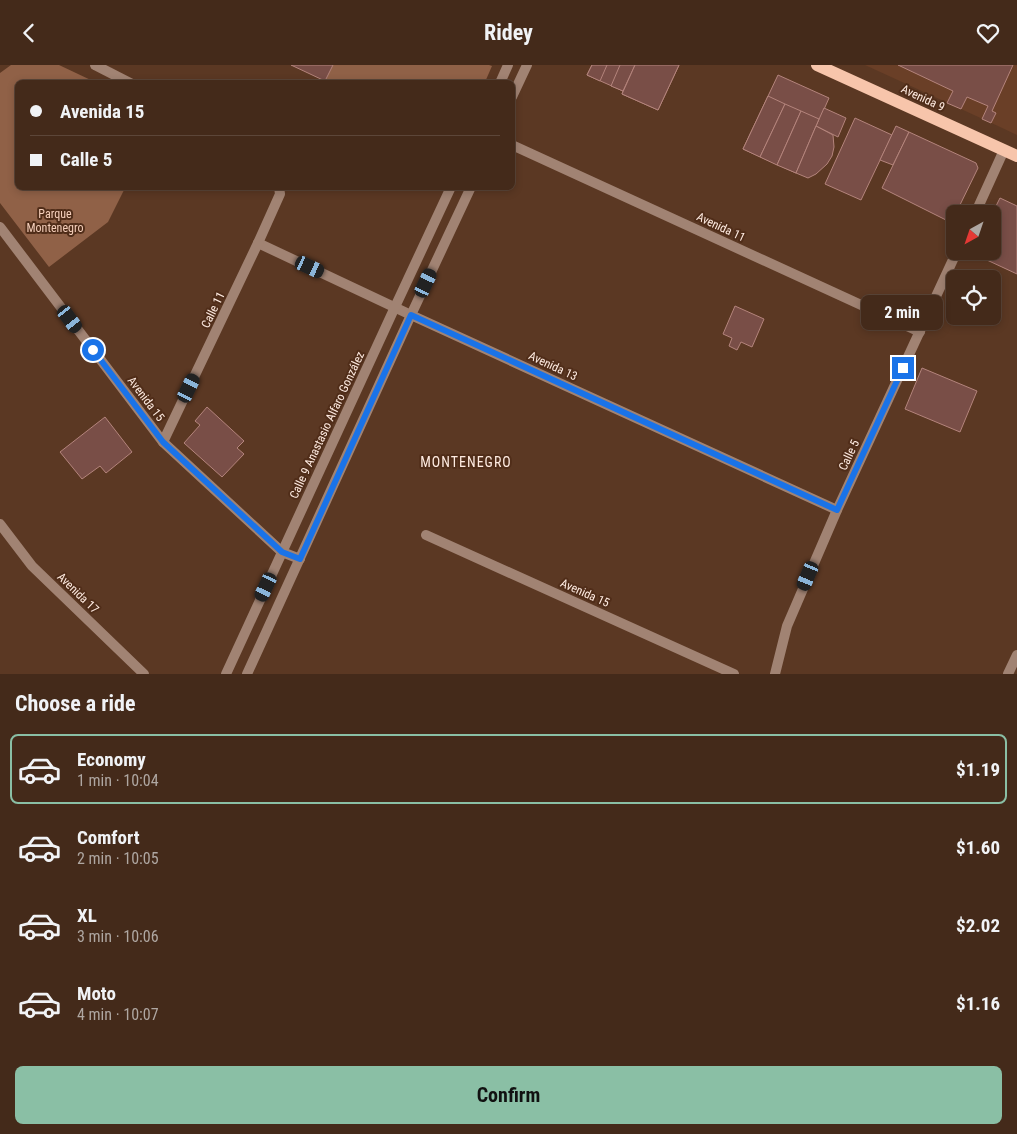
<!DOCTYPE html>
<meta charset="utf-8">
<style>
:root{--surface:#442a1a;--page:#4b3223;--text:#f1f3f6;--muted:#afa7a2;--line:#5c4639;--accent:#8abfa5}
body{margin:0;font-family:"Roboto Condensed",sans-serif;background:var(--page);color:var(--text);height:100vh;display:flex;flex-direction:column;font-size:19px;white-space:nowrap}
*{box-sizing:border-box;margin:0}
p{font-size:16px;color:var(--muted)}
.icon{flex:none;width:28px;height:28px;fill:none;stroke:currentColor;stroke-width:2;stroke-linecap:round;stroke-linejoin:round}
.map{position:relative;height:609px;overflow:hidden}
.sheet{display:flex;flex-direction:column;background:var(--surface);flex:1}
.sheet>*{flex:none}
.hud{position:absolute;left:15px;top:15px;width:500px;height:110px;border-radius:8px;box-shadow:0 2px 8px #0003,0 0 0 1px var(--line);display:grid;align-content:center;height:110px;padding:0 15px;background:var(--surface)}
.needle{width:32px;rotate:220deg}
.buttons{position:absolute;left:946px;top:140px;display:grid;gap:10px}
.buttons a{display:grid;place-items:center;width:55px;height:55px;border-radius:8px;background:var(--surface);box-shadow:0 2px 8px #0003,0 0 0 1px var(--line);font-size:25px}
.end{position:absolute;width:22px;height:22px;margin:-11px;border:6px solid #1a73e8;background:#fff;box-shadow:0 0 0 2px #fff}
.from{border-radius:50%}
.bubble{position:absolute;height:35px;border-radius:8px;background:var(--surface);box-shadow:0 2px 8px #0003,0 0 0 1px var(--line);font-size:16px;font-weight:700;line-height:35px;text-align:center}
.car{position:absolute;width:15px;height:30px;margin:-15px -8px;border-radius:6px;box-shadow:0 0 4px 1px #0007;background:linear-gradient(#222 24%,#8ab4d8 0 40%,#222 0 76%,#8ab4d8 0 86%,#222 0)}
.hud b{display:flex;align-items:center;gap:18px;height:48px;font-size:19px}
.hud b+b{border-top:1px solid var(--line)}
.hud i{width:12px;height:12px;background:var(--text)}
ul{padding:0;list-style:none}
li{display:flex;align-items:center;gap:15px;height:70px;margin:0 10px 8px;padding:0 5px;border:2px solid transparent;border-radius:8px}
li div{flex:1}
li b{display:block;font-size:19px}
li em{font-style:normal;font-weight:700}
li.selected{border-color:var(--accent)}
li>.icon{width:45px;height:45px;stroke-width:1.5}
h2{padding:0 15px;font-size:22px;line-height:60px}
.button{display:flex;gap:10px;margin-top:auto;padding:10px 15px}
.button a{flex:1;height:58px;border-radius:8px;background:var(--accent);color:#111;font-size:20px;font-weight:700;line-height:58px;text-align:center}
header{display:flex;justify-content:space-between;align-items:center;height:65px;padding:0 15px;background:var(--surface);font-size:22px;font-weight:700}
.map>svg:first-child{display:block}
</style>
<header><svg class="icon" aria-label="back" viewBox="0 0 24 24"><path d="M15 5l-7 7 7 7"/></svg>Ridey<svg class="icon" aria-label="heart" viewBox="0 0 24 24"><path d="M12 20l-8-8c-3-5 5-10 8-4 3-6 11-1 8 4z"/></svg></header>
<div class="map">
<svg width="1017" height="609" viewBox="0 0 1017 609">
<rect width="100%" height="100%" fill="#5b3823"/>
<!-- built -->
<path fill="#6a3f27" d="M865,0h152v70l-19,-9z"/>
<!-- green -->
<g fill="#906147">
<path d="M11,0h48l36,17 -77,1v104l107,1 -17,34 -59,45 -49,-64v-130z"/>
<path d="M333,0h156l3,1 -7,16 -157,1 -3,-2z"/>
</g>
<!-- building -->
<g fill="#794e47" stroke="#b4847c">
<path d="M291,0h42l-8,16z"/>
<path d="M592,0h87l-21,45 -36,-16 1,-3 -36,-16z"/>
<path d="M592,0h15l-7,16 -13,-6z"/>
<path d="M620,0h15l-12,26 -12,-5z"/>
<path d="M635,0h44l-21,45 -36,-16z"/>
<path d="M898,0h115l-21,46 4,2 -5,10 -9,-4 6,-13 -21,-9 -6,12 -14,-6 6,-12z"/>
<path d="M778,10l51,23 -33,75 -53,-24z"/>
<path d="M768,31l17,8 -25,53 -17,-8z"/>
<path d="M785,39l16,7 -24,54 -17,-8z"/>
<path d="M824,43l22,10 -8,19 -22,-11z"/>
<path d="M801,46l18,8 -23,54 -19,-8z"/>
<path d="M855,53l37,17 -31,65 -36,-16z"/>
<path d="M816,61l17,9 1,12 -2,9 -5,8 -11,10 -8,4 -12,-5z"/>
<path d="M896,61l13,6 -16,33 -13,-5z"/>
<path d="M909,67l67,31 2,5 -22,45 -5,-3 -5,10 -64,-32z"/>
<path d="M1000,133l17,8v68l-43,-20 1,-3h17v-37z"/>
<path d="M735,241l29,13 -12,28 -11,-5 -4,8 -8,-4 3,-8 -9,-4z"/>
<path d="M922,303l55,23 -17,41 -55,-23z"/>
<path d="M207,342l37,34 -7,7 7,6 -22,23 -38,-34 16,-18 -5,-4z"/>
<path d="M105,352l27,35 -26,21 -6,-7 -18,13 -22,-27z"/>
</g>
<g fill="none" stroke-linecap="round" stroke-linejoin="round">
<!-- minor -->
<g stroke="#a18373" stroke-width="10">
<path d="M95,0l35,18"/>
<path d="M500,18l8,-18"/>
<path d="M512,32l15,-32"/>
<path d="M512,80l408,187"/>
<path d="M975,149l29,-64"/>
<path d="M0,162l163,215 119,110 18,7"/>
<path d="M258,178l153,72 426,195"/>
<path d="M163,377l95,-199 22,-49 -1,-7"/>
<path d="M0,459l32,42 112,108"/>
<path d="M426,470l308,139"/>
<path d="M226,609l169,-367 56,-120"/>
<path d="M247,609l164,-359 60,-128"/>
<path d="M775,609l12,-48 50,-116 120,-259"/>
<path d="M1008,609l9,-19"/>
</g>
<!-- primary -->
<path stroke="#f7c5ab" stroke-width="12" d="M817,0l200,91"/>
</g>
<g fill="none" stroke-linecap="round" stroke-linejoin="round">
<!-- route -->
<path stroke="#1a73e8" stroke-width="6" d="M93,285l70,92 119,110 18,7 111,-244 426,195 66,-142"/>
</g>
<g text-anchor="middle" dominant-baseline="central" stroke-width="4" stroke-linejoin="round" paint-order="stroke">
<!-- street labels -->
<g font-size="12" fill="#ffece2" stroke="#502d19">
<text transform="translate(923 33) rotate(25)">Avenida 9</text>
<text transform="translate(721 162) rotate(25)">Avenida 11</text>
<text transform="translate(213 245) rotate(-64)">Calle 11</text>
<text transform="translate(553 301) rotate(25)">Avenida 13</text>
<text transform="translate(146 334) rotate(53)">Avenida 15</text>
<text transform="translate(327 360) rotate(-65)">Calle 9 Anastasio Alfaro González</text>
<text transform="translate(849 390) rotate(-65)">Calle 5</text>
<text transform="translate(78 528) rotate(44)">Avenida 17</text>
<text transform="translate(585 528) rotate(24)">Avenida 15</text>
</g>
<!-- park labels -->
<g font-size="12" fill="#f6d0bc" stroke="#502d19">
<text x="55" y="149">Parque<tspan x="55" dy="14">Montenegro</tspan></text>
</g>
<!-- neighbourhood labels -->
<g font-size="14" letter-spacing="1" fill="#ffece2" stroke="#502d19">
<text x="466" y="397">MONTENEGRO</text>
</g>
</g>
</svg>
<div class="buttons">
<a><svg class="needle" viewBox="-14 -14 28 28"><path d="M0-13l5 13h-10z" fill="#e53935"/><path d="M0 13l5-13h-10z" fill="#afa7a2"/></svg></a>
<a><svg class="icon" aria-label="locate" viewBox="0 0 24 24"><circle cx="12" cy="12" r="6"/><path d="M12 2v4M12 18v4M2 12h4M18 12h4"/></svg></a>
</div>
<i class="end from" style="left:93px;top:285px"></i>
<i class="end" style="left:903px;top:303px"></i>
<div class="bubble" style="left:861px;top:230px;width:82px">2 min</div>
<i class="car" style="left:310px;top:202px;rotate:115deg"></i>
<i class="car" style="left:426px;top:218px;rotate:25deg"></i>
<i class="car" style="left:70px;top:254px;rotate:143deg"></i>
<i class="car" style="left:189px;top:323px;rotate:26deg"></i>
<i class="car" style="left:808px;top:511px;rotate:203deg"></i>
<i class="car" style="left:266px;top:522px;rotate:205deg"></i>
<div class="hud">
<b><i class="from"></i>Avenida 15</b>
<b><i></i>Calle 5</b>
</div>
</div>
<section class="sheet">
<h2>Choose a ride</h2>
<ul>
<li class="selected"><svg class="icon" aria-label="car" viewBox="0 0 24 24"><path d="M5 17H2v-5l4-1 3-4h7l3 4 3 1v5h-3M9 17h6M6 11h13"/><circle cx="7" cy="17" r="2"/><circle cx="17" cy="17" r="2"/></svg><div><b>Economy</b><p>1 min · 10:04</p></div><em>$1.19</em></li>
<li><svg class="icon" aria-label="car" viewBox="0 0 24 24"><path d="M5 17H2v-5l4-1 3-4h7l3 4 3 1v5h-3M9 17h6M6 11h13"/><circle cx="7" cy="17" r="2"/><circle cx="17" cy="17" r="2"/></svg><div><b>Comfort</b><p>2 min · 10:05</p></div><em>$1.60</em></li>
<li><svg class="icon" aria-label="car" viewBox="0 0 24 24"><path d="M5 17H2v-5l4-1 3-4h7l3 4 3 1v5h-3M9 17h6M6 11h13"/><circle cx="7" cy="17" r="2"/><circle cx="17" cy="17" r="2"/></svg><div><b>XL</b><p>3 min · 10:06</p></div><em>$2.02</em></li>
<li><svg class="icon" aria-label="car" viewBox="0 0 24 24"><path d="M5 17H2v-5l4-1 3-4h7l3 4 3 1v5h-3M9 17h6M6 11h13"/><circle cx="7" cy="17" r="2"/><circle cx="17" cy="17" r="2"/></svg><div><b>Moto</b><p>4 min · 10:07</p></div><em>$1.16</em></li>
</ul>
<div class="button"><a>Confirm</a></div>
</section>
